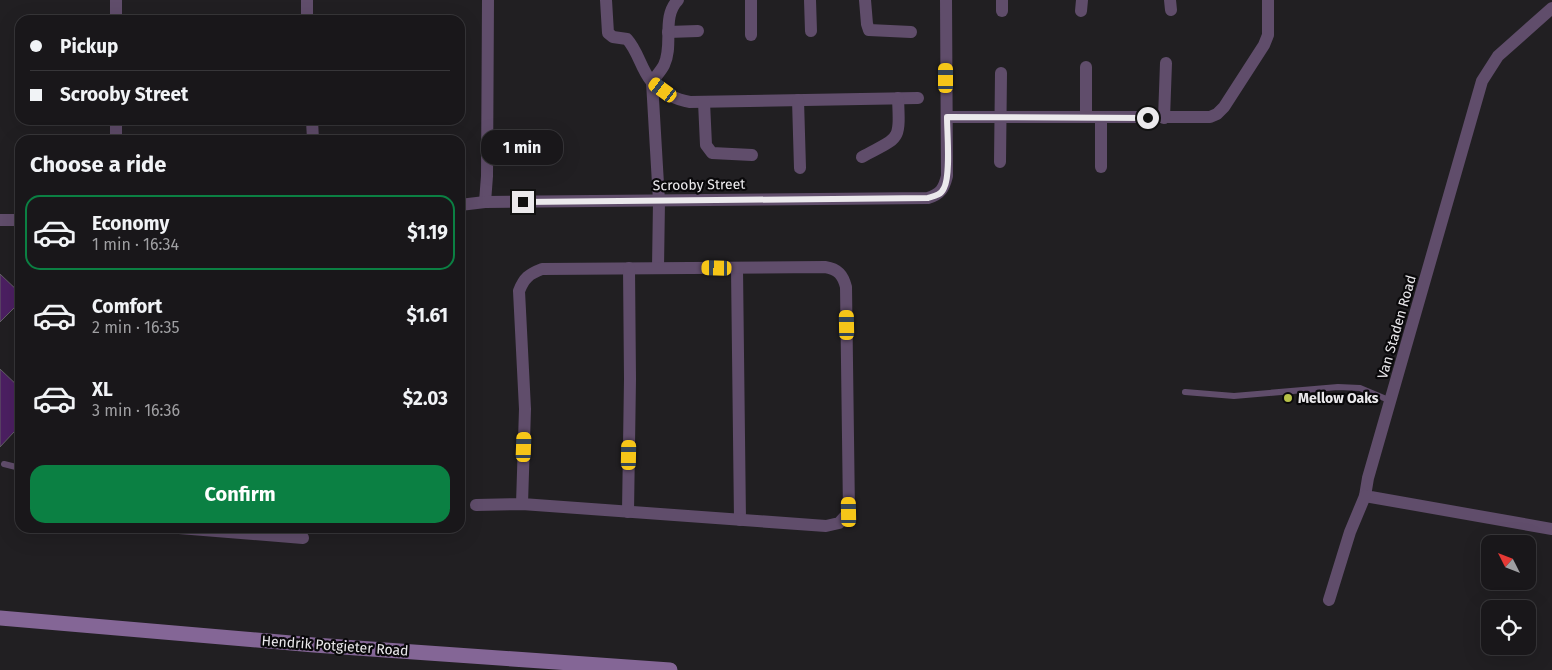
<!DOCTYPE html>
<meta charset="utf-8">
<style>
:root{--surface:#19171a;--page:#262427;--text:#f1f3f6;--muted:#9f9fa2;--line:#373639;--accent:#0b8043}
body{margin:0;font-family:"Fira Sans",sans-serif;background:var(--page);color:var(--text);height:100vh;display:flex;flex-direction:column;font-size:19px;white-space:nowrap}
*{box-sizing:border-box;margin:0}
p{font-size:16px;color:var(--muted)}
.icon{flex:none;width:28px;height:28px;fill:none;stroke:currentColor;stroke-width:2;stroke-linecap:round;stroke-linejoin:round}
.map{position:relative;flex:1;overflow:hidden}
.panel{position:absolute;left:15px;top:135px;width:450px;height:398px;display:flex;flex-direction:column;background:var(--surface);border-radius:15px;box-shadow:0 5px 20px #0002,0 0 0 1px var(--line)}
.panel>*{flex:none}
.guide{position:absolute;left:15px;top:15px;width:450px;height:110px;border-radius:15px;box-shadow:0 5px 20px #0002,0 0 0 1px var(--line);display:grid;align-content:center;height:110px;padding:0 15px;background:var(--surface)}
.needle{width:32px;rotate:312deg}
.buttons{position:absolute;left:1481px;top:535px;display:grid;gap:10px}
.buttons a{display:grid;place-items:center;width:55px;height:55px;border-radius:10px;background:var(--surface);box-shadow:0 5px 20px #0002,0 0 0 1px var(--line);font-size:25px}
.end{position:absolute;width:22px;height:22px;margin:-11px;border:6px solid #ebe9ec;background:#111;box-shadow:0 0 0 2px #111}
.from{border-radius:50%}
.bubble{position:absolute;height:35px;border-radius:15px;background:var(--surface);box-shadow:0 5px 20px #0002,0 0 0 1px var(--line);font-size:16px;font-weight:700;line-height:35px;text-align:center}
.car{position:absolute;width:15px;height:30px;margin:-15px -8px;border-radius:6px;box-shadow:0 0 4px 1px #0007;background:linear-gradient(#f5c518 24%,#345 0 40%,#f5c518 0 76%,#345 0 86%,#f5c518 0)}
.guide b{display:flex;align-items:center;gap:18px;height:48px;font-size:19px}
.guide b+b{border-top:1px solid var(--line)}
.guide i{width:12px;height:12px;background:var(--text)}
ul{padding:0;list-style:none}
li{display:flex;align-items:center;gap:15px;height:75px;margin:0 10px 8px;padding:0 5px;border:2px solid transparent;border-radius:15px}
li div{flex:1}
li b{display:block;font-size:19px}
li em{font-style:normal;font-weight:700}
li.selected{border-color:var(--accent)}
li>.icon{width:45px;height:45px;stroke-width:1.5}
h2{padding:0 15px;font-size:22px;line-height:60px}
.button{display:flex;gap:10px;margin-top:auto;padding:10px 15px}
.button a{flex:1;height:58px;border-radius:15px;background:var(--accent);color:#fff;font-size:20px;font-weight:700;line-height:58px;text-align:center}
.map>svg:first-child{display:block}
</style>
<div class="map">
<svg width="1552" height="670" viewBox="0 0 1552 670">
<rect width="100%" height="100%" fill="#211f22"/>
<!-- building -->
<g fill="#4c1f62" stroke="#626064">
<path d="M0,274l20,19v9l-20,20z"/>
<path d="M0,369l20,19v51l-6,-7 -14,15z"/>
</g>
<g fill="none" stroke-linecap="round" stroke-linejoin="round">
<!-- lane -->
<g stroke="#604d6b" stroke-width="6">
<path d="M1185,392l49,4 104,-9 22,1 31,13"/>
<path d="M4,464l16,4"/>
</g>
<!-- street -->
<g stroke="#604d6b" stroke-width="12">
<path d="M116,0v20"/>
<path d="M606,0l2,33 5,4 14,2c11,12 14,30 24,42 9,11 26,19 39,21l228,-4"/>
<path d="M810,0l1,31"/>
<path d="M865,0l2,24 2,6 42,2"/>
<path d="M1002,0v11"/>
<path d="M1170,0l1,10"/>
<path d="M1552,8l-54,48 -16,25 -114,397 -3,18 187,33"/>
<path d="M1081,11l1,-11"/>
<path d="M307,20v-20"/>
<path d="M668,32l30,-1"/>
<path d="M751,35v-35"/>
<path d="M652,82l7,119 -1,67"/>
<path d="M652,82c3,-5 9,-11 12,-17 10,-20 -3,-48 14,-65"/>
<path d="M798,100l2,68"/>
<path d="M704,102l2,43 6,8 40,2"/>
<path d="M947,117h263l7,-3 7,-7 40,-62 4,-10v-35"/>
<path d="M1086,117v-50"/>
<path d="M1164,118l2,-55"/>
<path d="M312,120l1,20"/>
<path d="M116,140v-20"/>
<path d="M862,157c38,-21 38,-14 36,-59"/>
<path d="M1000,162l1,-89"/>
<path d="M1101,167v-50"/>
<path d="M485,202l2,-26 1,-176"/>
<path d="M460,205l25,-3 443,-4c13,-4 16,-10 19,-22l-1,-176"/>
<path d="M0,220h20"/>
<path d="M737,269l3,251"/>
<path d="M476,505l46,-1 304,22 13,-3 10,-11 -3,-225c-3,-12 -8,-18 -21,-20l-283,2c-13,5 -18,9 -23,22l6,118 -3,95"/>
<path d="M628,512l2,-133 -1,-111"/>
<path d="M179,528l124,10"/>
<path d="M1329,600l21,-68 15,-36"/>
</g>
<!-- secondary -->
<path stroke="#846696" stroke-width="15" d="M0,618l314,27 356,25"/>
</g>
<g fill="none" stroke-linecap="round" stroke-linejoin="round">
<!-- route -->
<path stroke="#ebe9ec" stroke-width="6" d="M523,202l405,-4c7,-2 13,-3 16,-10 7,-13 3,-55 3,-71l201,1"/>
</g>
<!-- markers -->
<circle fill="#b7c148" stroke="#0a090b" stroke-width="2" cx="1288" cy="398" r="5"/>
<g text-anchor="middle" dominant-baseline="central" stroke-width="4.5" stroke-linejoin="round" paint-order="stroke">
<!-- street labels -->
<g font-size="14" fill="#ebe9ec" stroke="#0a090b">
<text transform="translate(699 185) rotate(-1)">Scrooby Street</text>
<text transform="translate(1397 327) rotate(-74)">Van Staden Road</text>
<text transform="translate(335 646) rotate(4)">Hendrik Potgieter Road</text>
</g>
<!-- poi labels -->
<g font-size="14" font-weight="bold" fill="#ebe9ec" stroke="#0a090b" text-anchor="start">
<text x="1298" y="398">Mellow Oaks</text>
</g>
</g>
</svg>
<div class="buttons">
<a><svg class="needle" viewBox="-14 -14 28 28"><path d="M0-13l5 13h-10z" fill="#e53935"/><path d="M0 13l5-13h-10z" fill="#9f9fa2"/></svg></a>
<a><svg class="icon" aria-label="locate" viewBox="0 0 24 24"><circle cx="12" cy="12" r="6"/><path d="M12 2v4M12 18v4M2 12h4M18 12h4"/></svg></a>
</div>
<i class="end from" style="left:1148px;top:118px"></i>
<i class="end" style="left:523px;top:202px"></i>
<div class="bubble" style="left:481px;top:130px;width:82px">1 min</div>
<i class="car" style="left:946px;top:78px;rotate:0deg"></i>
<i class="car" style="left:663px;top:90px;rotate:306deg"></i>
<i class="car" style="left:717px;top:268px;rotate:271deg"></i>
<i class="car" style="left:847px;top:325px;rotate:359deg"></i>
<i class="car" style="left:524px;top:447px;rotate:2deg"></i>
<i class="car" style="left:629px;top:455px;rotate:1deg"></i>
<i class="car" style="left:849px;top:512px;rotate:359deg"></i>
<div class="guide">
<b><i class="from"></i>Pickup</b>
<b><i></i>Scrooby Street</b>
</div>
<section class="panel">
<h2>Choose a ride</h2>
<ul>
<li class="selected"><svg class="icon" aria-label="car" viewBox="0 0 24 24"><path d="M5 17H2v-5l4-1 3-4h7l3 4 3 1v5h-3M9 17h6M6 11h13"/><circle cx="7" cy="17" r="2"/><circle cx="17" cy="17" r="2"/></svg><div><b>Economy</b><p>1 min · 16:34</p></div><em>$1.19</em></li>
<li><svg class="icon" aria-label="car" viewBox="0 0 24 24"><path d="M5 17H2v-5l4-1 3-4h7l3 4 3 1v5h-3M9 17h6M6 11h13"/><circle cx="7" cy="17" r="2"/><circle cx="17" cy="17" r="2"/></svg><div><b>Comfort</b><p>2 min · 16:35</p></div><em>$1.61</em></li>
<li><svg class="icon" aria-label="car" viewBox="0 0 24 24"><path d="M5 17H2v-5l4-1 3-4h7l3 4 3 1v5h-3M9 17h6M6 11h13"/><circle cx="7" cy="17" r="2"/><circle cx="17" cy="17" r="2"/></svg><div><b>XL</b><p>3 min · 16:36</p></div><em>$2.03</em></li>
</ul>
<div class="button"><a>Confirm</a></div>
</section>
</div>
